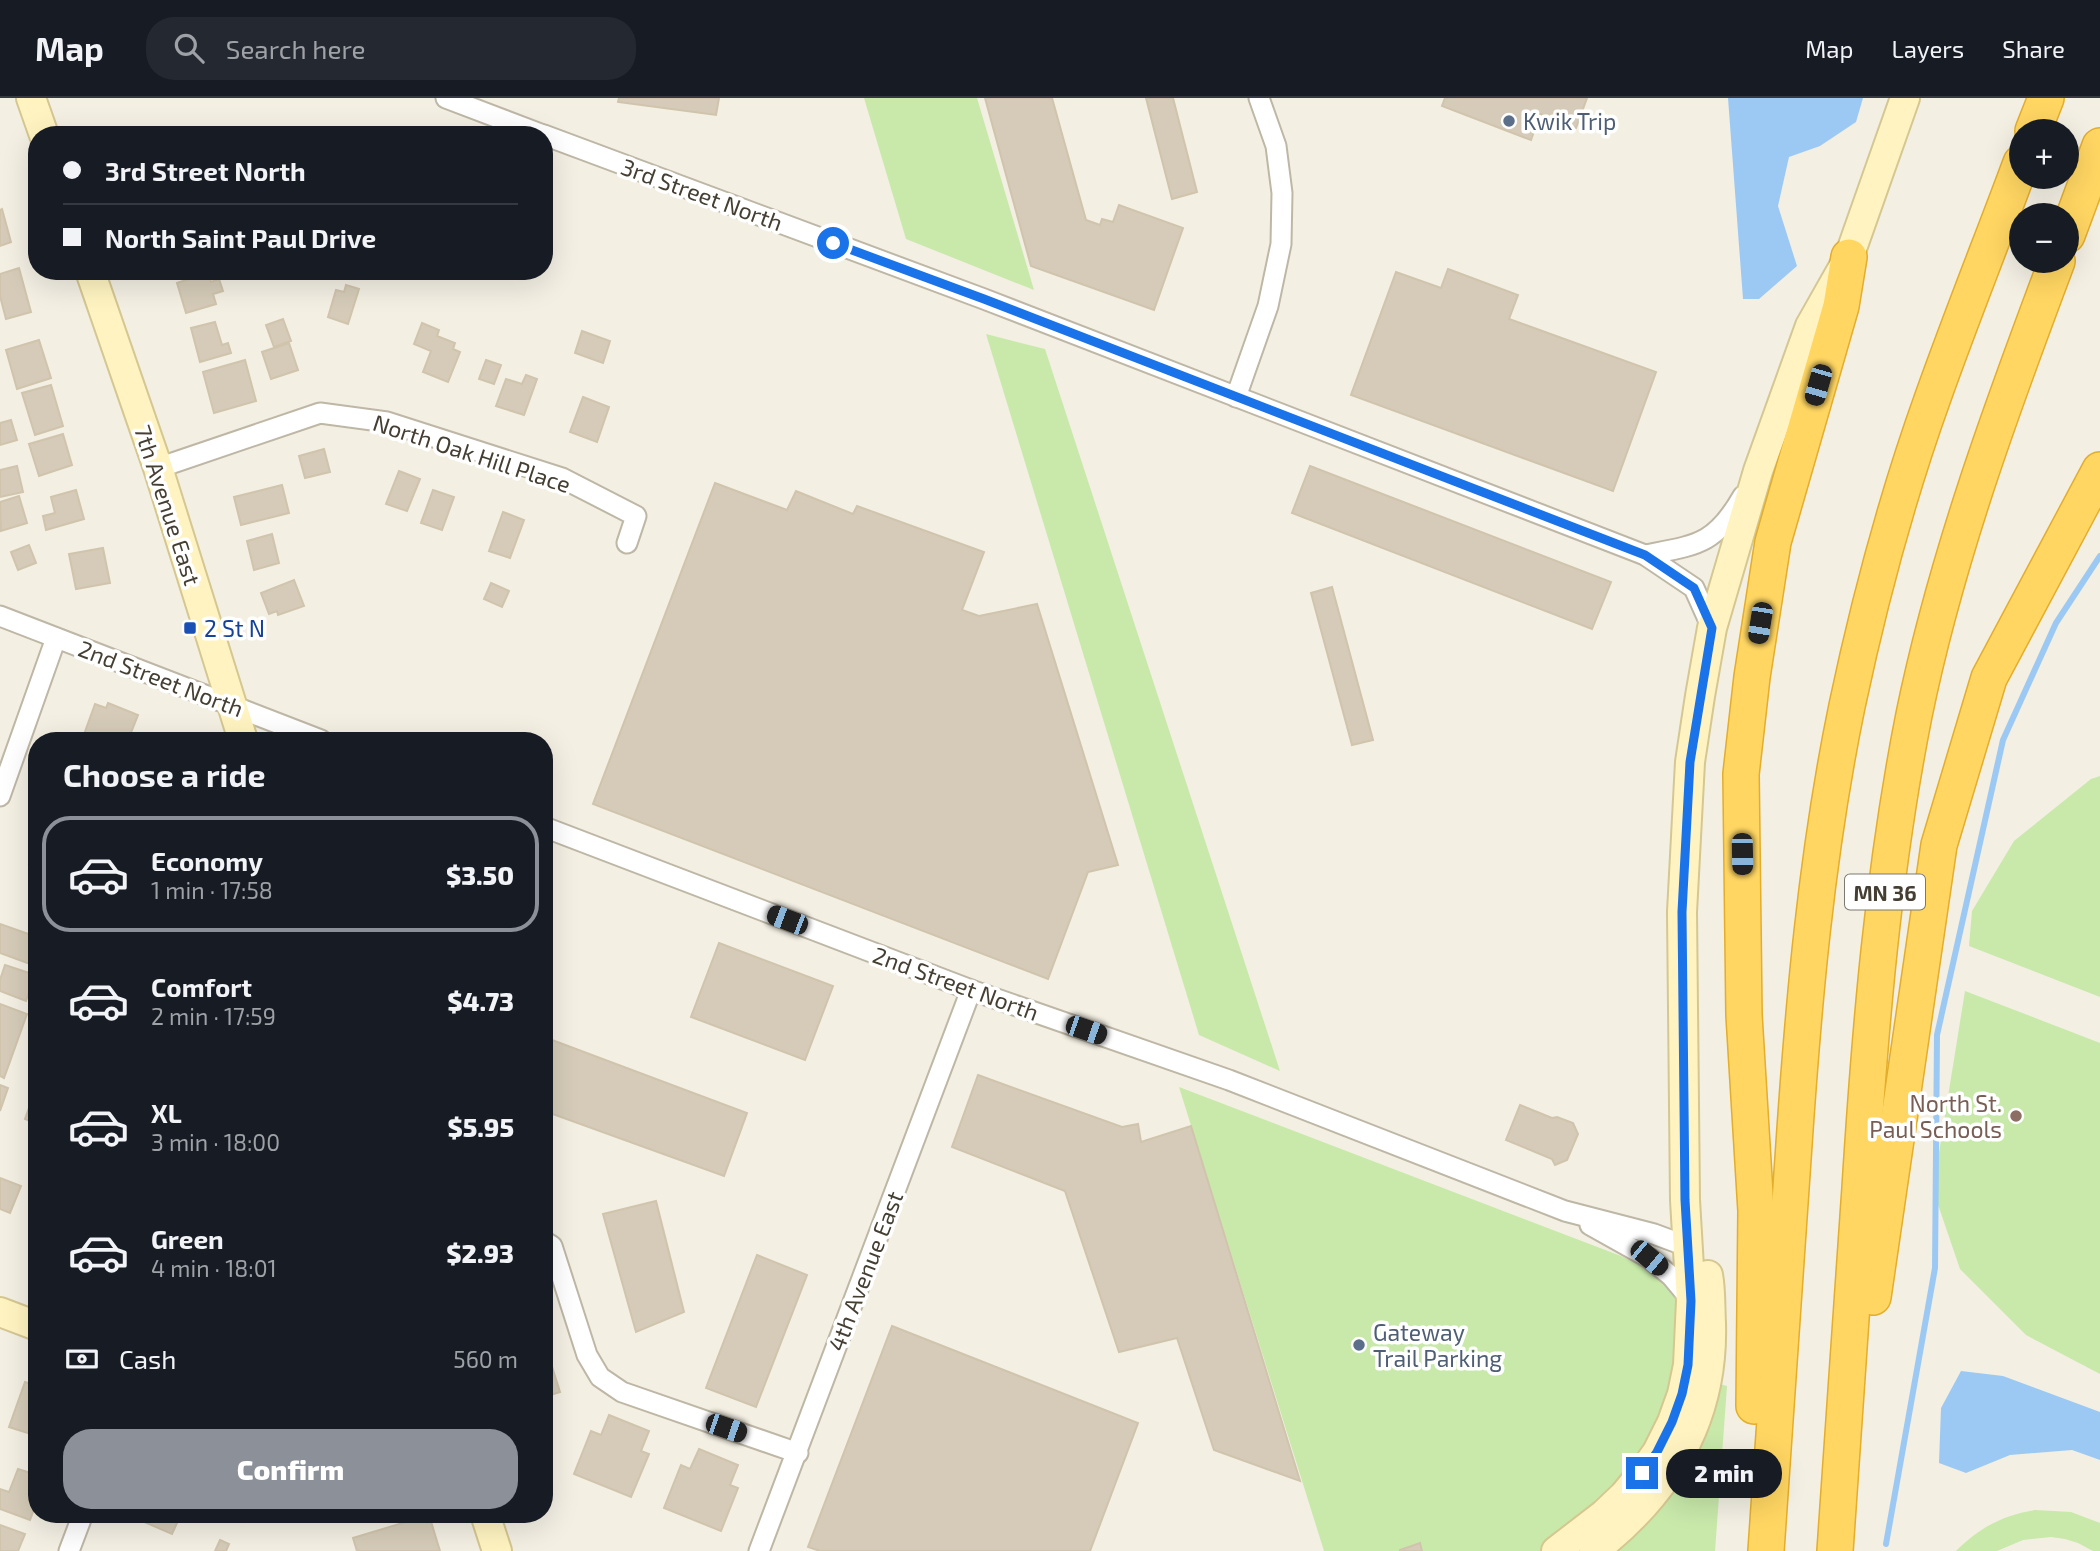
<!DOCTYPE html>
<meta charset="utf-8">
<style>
:root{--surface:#171b24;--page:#242831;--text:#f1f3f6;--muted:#9ea1a6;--line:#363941;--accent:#8c9099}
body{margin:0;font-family:"Exo 2",sans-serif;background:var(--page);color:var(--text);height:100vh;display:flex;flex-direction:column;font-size:26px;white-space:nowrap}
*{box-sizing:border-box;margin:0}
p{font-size:23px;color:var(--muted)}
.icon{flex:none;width:38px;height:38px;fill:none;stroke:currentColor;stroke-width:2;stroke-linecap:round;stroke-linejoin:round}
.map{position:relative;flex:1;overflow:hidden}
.drawer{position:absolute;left:28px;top:634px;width:525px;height:791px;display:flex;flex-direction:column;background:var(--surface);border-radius:28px;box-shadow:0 7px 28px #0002}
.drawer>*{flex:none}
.guide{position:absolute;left:28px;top:28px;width:525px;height:154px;border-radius:28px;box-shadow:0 7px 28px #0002;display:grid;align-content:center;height:154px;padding:0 35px;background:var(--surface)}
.fabs{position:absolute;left:2009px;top:21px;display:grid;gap:14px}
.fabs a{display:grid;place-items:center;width:70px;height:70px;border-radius:50%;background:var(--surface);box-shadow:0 7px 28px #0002;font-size:35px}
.end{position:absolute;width:32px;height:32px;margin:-16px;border:9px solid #1a73e8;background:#fff;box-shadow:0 0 0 4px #fff}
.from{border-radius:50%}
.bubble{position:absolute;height:49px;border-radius:24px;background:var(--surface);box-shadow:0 7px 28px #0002;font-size:23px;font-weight:800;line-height:49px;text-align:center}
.car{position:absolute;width:21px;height:42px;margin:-21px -10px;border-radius:9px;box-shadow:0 0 5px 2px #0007;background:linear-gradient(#222 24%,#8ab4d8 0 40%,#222 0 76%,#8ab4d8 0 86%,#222 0)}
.guide b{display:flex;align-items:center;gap:24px;height:66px;font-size:26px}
.guide b+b{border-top:2px solid var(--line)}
.guide i{width:18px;height:18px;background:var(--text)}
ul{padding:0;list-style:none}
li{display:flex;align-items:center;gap:21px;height:116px;margin:0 14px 10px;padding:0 21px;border:4px solid transparent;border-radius:28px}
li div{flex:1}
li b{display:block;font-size:26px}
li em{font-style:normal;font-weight:800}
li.active{border-color:var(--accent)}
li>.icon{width:63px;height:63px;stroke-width:1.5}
h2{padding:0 35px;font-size:32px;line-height:84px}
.pay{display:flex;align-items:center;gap:18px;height:77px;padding:0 35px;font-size:26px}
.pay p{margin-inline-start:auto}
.action{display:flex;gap:14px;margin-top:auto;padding:14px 35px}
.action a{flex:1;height:80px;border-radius:28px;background:var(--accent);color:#fff;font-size:28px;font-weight:800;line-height:80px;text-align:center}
header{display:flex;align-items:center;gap:42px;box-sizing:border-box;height:98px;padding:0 35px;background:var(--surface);border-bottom:2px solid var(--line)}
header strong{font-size:33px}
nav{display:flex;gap:38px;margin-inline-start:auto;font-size:24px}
.search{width:490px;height:63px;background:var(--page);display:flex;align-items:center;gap:18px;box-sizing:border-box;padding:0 24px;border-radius:28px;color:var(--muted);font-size:26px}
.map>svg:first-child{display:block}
</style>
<header>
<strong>Map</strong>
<div class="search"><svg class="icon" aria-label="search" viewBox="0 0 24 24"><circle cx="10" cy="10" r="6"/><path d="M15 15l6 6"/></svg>Search here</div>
<nav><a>Map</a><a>Layers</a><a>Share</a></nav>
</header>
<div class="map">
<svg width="2100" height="1453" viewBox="0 0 2100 1453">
<rect width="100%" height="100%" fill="#f3efe3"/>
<!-- green -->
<g fill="#c8e9aa">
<path d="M864,0h113l57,192 -128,-51z"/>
<path d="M986,236l59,15 235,722 -81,-36z"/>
<path d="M2100,678v221l-131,-51 3,-35 42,-70 77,-62z"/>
<path d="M1965,893l135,52v331l-74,-39 -66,-66 -27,-79z"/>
<path d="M1179,989l442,169 19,9 20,13 15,21 6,22 -2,31 -13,61 -37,62 -86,76h-219z"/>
<path d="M1715,1285l12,3 -12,165h-107z"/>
<path d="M2035,1412l36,2 29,11v28h-7l-15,-8 -13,-4 -14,-2 -28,3 -26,11h-41c23,-23 47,-36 79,-41z"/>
</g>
<!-- water -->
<g fill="#9cc9f3">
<path d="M1728,0h135l-7,24 -36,24 -31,11 -11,49 19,60 -38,33h-16z"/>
<path d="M1961,1273l42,5 97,36v48l-28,-10 -62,5 -44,18 -27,-10 2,-55z"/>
</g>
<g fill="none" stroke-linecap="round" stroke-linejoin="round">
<!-- stream -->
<path stroke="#9cc9f3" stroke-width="6" d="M1886,1446l49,-276 2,-233 66,-295 53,-117 44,-67"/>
</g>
<!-- building -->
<g fill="#d5cbb8" stroke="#d0c4ac" stroke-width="2">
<path d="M619,0h100l-3,17 -98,-13z"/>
<path d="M985,0h67l34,122 14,5 2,-6 11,3 6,-17 64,23 -29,82 -123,-44z"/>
<path d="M1146,0h27l24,94 -25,7z"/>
<path d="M1445,0h142l-11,30 -36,-14 -9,26 -89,-34z"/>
<path d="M2,111l9,33 -11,4v-36z"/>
<path d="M19,170l12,44 -25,7 -6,-23v-22z"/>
<path d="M1448,171l70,26 -9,24 147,53 -43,119 -262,-96 45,-123 45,16z"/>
<path d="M208,175l3,9 8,-3 4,12 -10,3 3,10 -30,9 -9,-30z"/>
<path d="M346,187l13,4 -11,35 -20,-7 8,-27 8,2z"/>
<path d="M283,221l8,22 -17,6 -8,-22z"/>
<path d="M215,224l7,23 6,-2 3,10 -31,9 -9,-34z"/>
<path d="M422,225l17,7 -2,6 18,7 -2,6 7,3 -12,30 -25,-10 8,-21 -17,-7z"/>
<path d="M582,233l28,10 -7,22 -28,-10z"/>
<path d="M39,242l12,38 -34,11 -11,-39z"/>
<path d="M289,245l9,27 -27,9 -9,-27z"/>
<path d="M245,262l11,41 -42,12 -11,-41z"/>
<path d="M486,262l15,5 -7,19 -15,-5z"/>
<path d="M526,277l11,4 -13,36 -28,-9 10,-27 16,5z"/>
<path d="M51,287l12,41 -28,9 -13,-42z"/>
<path d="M583,299l26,10 -12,35 -27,-10z"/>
<path d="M11,322l6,20 -17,5v-22z"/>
<path d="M63,336l9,31 -33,11 -10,-32z"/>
<path d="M324,351l6,23 -25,6 -6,-22z"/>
<path d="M17,368l6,26 -23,5v-27z"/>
<path d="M1310,368l301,116 -19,47 -300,-116z"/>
<path d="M399,373l21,8 -13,32 -21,-7z"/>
<path d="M715,385l72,27 9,-19 57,23 4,-8 127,46 -22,58 17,6 58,-12 81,261 -30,7 -40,107 -455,-175z"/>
<path d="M282,387l7,28 -48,12 -7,-28z"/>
<path d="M76,392l8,29 -38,11 -3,-14 12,-3 -4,-16z"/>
<path d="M433,392l21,7 -12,33 -21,-7z"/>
<path d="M19,398l8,27 -26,8 -1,-29z"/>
<path d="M503,414l21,8 -14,38 -21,-7z"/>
<path d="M272,436l7,29 -25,7 -7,-29z"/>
<path d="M29,447l7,18 -18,7 -7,-18z"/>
<path d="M103,450l7,35 -34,6 -7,-35z"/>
<path d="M294,482l10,26 -26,9 -1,-4 -8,3 -8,-21z"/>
<path d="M491,485l18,8 -7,16 -18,-8z"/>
<path d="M1332,489l41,153 -21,5 -41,-152z"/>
<path d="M108,605l30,12 -10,25h-46l13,-36 11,4z"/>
<path d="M37,742v27l-8,-3z"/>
<path d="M0,826l37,13v16h-3l-4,11 -30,-11z"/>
<path d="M719,845l114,43 -28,74 -114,-43z"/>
<path d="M5,867l30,10 -9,26 -26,-10v-11z"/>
<path d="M0,906l27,10 -23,64 -4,-2z"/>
<path d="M544,939l203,76 -23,63 -174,-63 -6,12z"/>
<path d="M978,977l144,52 16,-3 3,18 50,-16 109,355 -86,-31 -37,-112 -58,14 -54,-161 -113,-44z"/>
<path d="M0,987l8,3 -8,23z"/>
<path d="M33,999l4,1v26l-12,-5z"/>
<path d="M1520,1007l32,13 5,-1 16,6 5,11 -11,26 -12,5 -3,-6 -46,-19z"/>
<path d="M0,1080l21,8 -11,27 -10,-4z"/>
<path d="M656,1103l28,111 -48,20 -33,-118z"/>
<path d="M757,1157l50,20 -51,132 -50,-19z"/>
<path d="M892,1228l246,97 -48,128h-270l-12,-4z"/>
<path d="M544,1243l16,51 -16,5z"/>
<path d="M25,1284l12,4v50l-28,-9z"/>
<path d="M609,1317l40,16 -8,20 8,3 -18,43 -57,-23 17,-43 10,4z"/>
<path d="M699,1351l39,16 -8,20 8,3 -17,43 -57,-23 17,-43 9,4z"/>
<path d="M18,1371l19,6v26l-7,19 -30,-11v-20l9,3z"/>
<path d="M135,1416h46l-9,20 -39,-17z"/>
<path d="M215,1416h29l-3,8z"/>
<path d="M429,1417l11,36h-83l-4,-13z"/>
<path d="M0,1427l25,9 -7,17h-18z"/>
<path d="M220,1442l9,4 -3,7h-11z"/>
<path d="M1420,1445l2,8h-22v-1z"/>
</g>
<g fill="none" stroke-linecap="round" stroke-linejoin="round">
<defs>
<g id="street">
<path d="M446,0l97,37"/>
<path d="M544,37l440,164 661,256 49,33 18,40"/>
<path d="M1236,299l32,-91 13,-62 1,-51 -6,-47 -17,-48"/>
<path d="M158,370l162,-55 67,9 175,56 74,38 -9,27"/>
<path d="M1645,457c52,-10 70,-10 98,-59"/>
<path d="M0,518l321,124"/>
<path d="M0,698l56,-158"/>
<path d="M544,729l427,163 258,90 336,131 89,23 35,13"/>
<path d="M1590,1127l59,33 22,18 20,24"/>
<path d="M544,1143l8,5 35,109 13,22 22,15 176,61"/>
<path d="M69,1453l14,-37"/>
<path d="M759,1453l212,-561"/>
</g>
<g id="secondary">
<path d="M31,0l13,37"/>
<path d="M90,173l68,197 85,272"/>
<path d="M0,1214l37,14"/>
<path d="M485,1416l12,37"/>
<path d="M1556,1453l48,-37 20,-19 18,-22 15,-21 15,-30 10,-28 6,-29 3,-64 -6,-101 -3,-288 8,-150 10,-66 12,-68 46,-157 52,-145 39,-69 56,-159"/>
<path d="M1594,1453c75,-58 120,-131 117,-228 -1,-16 0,-33 -3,-48"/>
</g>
<g id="highway">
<path d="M2033,33l13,-33"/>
<path d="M2067,137l33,-89"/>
<path d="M1873,1199l66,-452 50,-167 111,-208"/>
<path d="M1754,1308l2,-195 -12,-196 -3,-241 11,-97 21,-135 68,-236 8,-49"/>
<path d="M1766,1453c10,-130 18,-261 27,-392 10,-152 23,-303 54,-453 22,-104 50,-209 86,-309 28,-79 59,-156 88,-234"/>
<path d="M1835,1453c9,-121 17,-242 25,-363 10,-159 23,-317 54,-473 32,-156 87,-305 143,-454"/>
</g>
</defs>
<!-- street casing -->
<use href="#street" stroke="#beb7a6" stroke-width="23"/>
<!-- secondary casing -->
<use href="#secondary" stroke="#d5c791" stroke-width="32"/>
<!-- highway casing -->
<use href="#highway" stroke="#e3ad2d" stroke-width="38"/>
<!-- street -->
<use href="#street" stroke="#fff" stroke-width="19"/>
<!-- secondary -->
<use href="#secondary" stroke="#fff4c1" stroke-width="28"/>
<!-- highway -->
<use href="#highway" stroke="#ffd662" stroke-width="35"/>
</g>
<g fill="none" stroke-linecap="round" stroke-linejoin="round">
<!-- route -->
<path stroke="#1a73e8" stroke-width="9" d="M833,145l151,56 661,256 49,33 18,40 -22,134 -8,150 3,288 6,101 -3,64 -6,29 -10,28 -15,30 -15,21"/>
</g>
<!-- markers -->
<g fill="#5c6f8a" stroke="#fff" stroke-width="2.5">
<circle cx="1509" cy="23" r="7"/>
<circle cx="1359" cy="1247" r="7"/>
</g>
<rect fill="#1a4fb4" stroke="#fff" stroke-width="2.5" x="183" y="523" width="14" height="14" rx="3.5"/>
<circle fill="#8d6e63" stroke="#fff" stroke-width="2.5" cx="2016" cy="1018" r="7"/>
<g text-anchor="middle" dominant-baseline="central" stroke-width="7" stroke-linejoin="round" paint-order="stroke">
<!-- shield labels -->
<rect fill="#fff" stroke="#7d7970" stroke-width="2" x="1845" y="776.5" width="80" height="35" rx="5"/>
<g font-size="21" font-weight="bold" fill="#453f33">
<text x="1885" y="794">MN 36</text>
</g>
<!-- service labels -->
<g font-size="23" fill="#4e5e75" stroke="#fff" text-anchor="start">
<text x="1523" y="23">Kwik Trip</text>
<text x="1373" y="1234">Gateway<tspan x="1373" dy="26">Trail Parking</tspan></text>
</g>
<!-- street labels -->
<g font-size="23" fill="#453f33" stroke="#fff">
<text transform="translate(702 96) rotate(20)">3rd Street North</text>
<text transform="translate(472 355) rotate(18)">North Oak Hill Place</text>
<text transform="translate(168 407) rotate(72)">7th Avenue East</text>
<text transform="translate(161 580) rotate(21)">2nd Street North</text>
<text transform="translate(956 885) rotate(20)">2nd Street North</text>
<text transform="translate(865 1173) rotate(-69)">4th Avenue East</text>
</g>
<!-- transit labels -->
<g font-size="23" fill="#164399" stroke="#fff" text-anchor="start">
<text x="204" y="530">2 St N</text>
</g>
<!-- education labels -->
<g font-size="23" fill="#785e54" stroke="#fff" text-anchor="end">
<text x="2002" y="1005">North St.<tspan x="2002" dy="26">Paul Schools</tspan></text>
</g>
</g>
</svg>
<div class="fabs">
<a>+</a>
<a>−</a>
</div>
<i class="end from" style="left:833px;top:145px"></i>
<i class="end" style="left:1642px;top:1375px"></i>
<div class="bubble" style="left:1666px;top:1351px;width:116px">2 min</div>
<i class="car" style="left:1818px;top:287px;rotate:196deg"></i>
<i class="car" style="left:1760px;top:525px;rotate:189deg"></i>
<i class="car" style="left:1742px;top:756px;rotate:179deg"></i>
<i class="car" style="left:787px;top:822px;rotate:291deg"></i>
<i class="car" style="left:1086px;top:932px;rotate:109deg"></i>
<i class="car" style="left:1649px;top:1160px;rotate:130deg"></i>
<i class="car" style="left:726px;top:1330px;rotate:109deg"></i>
<div class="guide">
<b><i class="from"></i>3rd Street North</b>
<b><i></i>North Saint Paul Drive</b>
</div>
<section class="drawer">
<h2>Choose a ride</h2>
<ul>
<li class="active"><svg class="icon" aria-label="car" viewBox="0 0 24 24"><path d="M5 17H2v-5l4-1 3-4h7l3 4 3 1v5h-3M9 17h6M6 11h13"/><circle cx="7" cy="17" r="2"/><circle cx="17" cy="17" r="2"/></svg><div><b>Economy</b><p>1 min · 17:58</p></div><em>$3.50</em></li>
<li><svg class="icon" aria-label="car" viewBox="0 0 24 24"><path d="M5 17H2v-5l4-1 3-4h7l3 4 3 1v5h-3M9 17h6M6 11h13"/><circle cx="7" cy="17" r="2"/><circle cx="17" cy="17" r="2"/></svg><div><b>Comfort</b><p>2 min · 17:59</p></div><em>$4.73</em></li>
<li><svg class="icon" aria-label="car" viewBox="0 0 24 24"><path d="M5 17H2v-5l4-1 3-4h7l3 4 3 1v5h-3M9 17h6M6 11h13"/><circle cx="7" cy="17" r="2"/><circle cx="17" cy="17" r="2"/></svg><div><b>XL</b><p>3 min · 18:00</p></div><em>$5.95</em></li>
<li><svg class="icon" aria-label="car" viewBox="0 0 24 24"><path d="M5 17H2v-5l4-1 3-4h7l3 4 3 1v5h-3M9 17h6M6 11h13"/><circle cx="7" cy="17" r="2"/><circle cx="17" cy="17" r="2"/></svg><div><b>Green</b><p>4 min · 18:01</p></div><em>$2.93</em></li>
</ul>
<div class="pay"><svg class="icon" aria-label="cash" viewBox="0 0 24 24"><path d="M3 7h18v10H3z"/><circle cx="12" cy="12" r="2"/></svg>Cash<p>560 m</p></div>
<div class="action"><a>Confirm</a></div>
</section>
</div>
